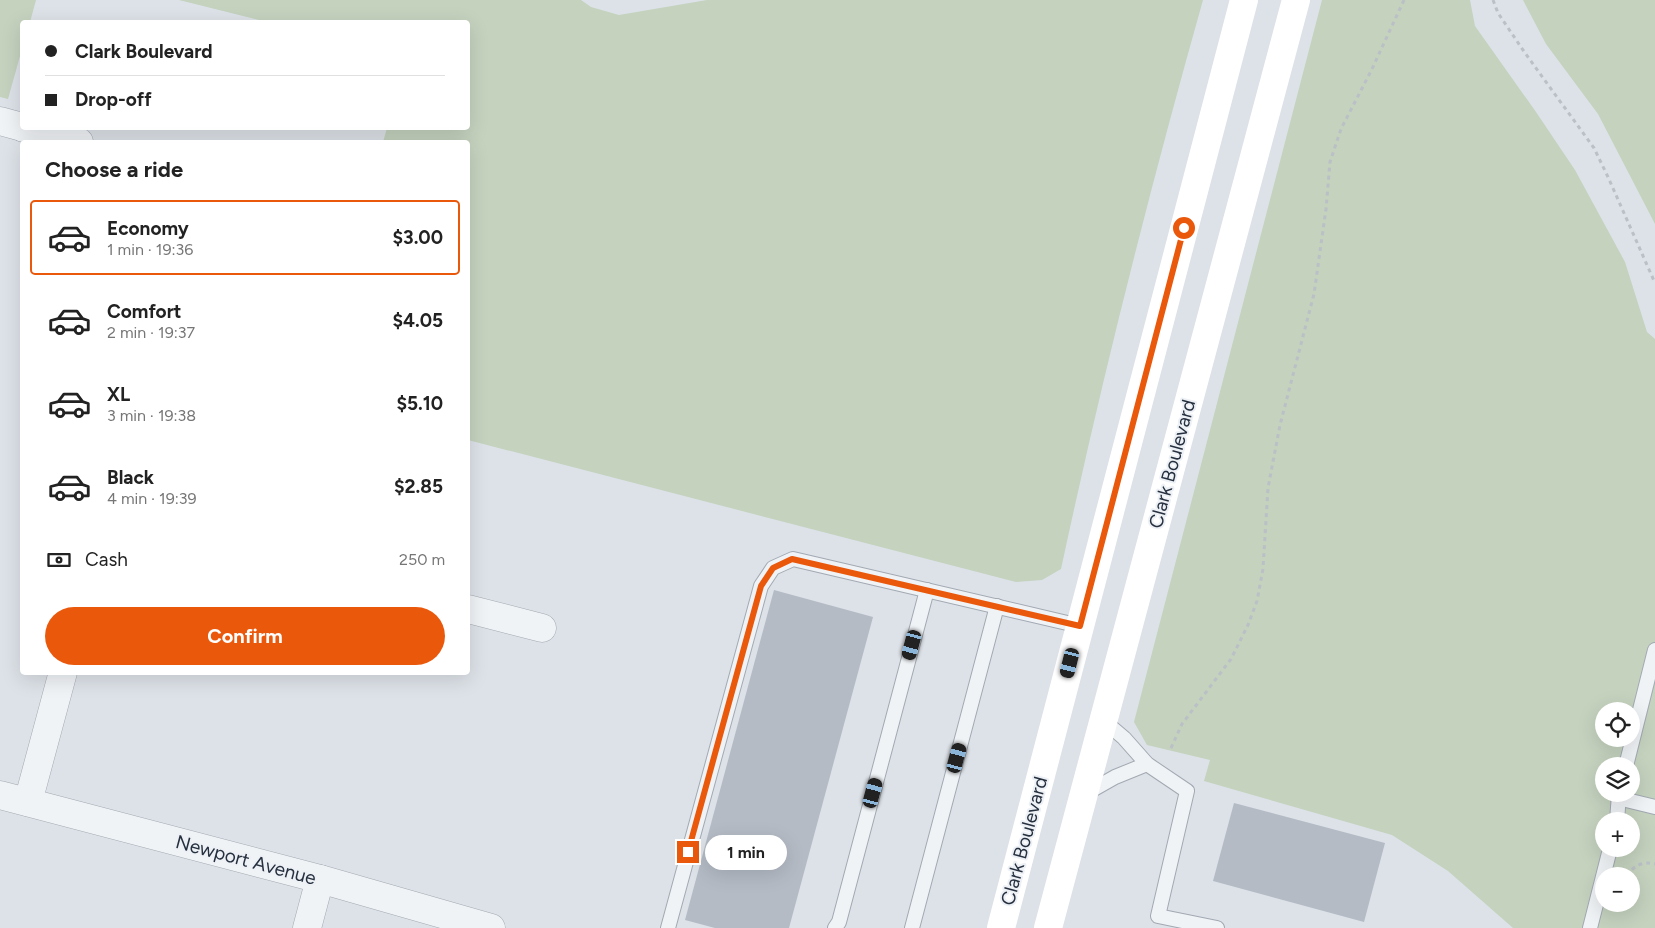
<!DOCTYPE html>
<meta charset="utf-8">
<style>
:root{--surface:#fff;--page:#f2f2f2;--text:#222;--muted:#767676;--line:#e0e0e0;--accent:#ea580c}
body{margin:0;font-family:Figtree,sans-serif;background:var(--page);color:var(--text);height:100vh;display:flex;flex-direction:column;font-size:19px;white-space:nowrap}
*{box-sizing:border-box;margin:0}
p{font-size:16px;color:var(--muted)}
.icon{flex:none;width:28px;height:28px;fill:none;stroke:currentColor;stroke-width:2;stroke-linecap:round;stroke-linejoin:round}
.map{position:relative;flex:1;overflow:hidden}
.panel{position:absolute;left:20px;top:140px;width:450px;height:535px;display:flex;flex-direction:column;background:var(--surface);border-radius:5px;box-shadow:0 5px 20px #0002}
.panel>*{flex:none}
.top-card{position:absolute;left:20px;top:20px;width:450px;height:110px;border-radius:5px;box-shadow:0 5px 20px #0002;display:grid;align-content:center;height:110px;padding:0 25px;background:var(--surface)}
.controls{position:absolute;left:1595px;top:702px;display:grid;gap:10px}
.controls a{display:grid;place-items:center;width:45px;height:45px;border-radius:50%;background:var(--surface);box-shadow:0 5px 20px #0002;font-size:25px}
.end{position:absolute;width:22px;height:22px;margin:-11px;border:6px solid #ea580c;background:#fff;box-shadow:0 0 0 2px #fff}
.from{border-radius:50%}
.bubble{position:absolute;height:35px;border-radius:18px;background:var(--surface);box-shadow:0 5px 20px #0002;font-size:16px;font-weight:700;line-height:35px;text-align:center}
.car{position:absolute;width:15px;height:30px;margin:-15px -8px;border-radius:6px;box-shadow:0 0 4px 1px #0007;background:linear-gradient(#222 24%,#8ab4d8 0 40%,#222 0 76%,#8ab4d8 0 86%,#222 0)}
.top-card b{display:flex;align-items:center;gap:18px;height:48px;font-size:19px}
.top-card b+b{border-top:1px solid var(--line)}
.top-card i{width:12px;height:12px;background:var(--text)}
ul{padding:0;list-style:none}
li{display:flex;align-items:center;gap:15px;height:75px;margin:0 10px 8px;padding:0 15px;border:2px solid transparent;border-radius:5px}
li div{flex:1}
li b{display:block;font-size:19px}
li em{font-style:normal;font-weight:700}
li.active{border-color:var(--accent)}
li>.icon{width:45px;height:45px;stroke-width:1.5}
h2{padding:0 25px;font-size:22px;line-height:60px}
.pay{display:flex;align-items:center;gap:12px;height:55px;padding:0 25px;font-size:19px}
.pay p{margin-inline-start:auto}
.button{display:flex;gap:10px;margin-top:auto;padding:10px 25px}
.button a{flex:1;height:58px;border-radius:30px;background:var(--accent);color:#fff;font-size:20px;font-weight:700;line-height:58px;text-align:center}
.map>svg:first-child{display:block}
</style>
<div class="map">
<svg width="1655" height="928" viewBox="0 0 1655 928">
<rect width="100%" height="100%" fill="#dde2e8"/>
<!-- green -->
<g fill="#c4d2be" fill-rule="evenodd">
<path d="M0,0h36l-6,22h-8v27l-14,50 -8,-2z"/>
<path d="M179,0h402l10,7 28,8 88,-15h496c-53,188 -101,378 -142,569l-19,11 -26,2 -548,-142v-298h-85l4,-14h81v-106h-201z"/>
<path d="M1322,0h148l5,26 61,86 39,58 50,92 22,70 8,7v589h-142l-65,-57 -56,-36 -188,-54 6,-21 -63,-15 -13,-23zM1604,711h27v28h-27zM1604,766h27v28h-27zM1604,821h27v28h-27zM1604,876h27v28h-27z"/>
<path d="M1523,0h132v224l-57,-110 -52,-70z"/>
</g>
<!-- building -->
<g fill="#b4bbc5">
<path d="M774,590l99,27 -84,311h-74l-30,-8z"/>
<path d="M1234,803l151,40 -21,79 -151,-41z"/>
</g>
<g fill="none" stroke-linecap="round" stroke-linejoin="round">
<defs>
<g id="service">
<path d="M1104,721l20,17 23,26 40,27 -29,125 59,12"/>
<path d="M1626,766l29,-116"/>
<path d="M1085,794l30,-17 32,-13"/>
<path d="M1618,798l37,9"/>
<path d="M1617,821l2,-27"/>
<path d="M668,928l93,-342 12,-18 20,-9 287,67"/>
<path d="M835,928l4,-6 88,-332"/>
<path d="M912,928l85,-322"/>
<path d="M1590,928l20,-79"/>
</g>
<g id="minor">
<path d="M0,121l22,6"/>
<path d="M24,128l55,14"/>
<path d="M468,609l74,19"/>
<path d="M28,802l35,-130"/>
<path d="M307,928l13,-49"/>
</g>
<path id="tertiary" d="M0,795l320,84 171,49"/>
</defs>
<!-- service casing -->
<use href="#service" stroke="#a2a9b2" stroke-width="16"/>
<!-- minor casing -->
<use href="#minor" stroke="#a2a9b2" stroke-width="29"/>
<!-- tertiary casing -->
<use href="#tertiary" stroke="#a2a9b2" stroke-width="29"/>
<!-- path -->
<g stroke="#bbc0c6" stroke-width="3" stroke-dasharray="4 4" stroke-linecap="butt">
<path d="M1493,0l5,13 27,40 69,95 14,29 47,106"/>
<path d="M1171,748l11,-24 49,-65 17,-34 9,-24 6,-32 5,-81 12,-63 34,-131 12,-85 4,-47 11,-33 31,-60 32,-69"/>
<path d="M1627,876c7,-11 16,-15 28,-12"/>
</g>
<!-- service -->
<use href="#service" stroke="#f0f3f6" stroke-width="14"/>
<!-- minor -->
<use href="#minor" stroke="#f0f3f6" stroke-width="28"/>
<!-- tertiary -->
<use href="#tertiary" stroke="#f0f3f6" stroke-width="28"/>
<!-- secondary -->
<g stroke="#fff" stroke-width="28">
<path d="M1001,928l243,-928"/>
<path d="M1048,928l248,-928"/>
</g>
</g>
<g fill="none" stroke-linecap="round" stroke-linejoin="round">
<!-- route -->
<path stroke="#ea580c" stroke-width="6" d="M688,852l73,-266 12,-18 19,-9 288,67 104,-398"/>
</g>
<g text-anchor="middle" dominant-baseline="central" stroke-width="4" stroke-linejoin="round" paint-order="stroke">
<!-- street labels -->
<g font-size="19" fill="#26303f" stroke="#edf1f6">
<text transform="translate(1172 464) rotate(-75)">Clark Boulevard</text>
<text transform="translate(1024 841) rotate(-75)">Clark Boulevard</text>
<text transform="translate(246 860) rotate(15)">Newport Avenue</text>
</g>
</g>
</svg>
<div class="controls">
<a><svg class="icon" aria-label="locate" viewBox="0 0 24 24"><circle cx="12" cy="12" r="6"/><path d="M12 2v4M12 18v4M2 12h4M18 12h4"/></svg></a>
<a><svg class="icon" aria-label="layers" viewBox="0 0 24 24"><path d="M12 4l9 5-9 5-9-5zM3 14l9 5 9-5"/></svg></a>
<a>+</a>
<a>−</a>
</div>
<i class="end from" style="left:1184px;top:228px"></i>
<i class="end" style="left:688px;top:852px"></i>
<div class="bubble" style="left:705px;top:835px;width:82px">1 min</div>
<i class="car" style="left:912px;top:645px;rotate:195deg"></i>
<i class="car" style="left:1070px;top:663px;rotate:194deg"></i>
<i class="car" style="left:957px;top:758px;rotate:15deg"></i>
<i class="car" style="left:873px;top:793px;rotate:15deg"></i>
<div class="top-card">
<b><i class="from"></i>Clark Boulevard</b>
<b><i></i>Drop-off</b>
</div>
<section class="panel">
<h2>Choose a ride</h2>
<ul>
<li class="active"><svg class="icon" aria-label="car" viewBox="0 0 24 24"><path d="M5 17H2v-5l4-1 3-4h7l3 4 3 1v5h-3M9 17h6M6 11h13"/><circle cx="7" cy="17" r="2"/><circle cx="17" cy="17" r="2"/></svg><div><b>Economy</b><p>1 min · 19:36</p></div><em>$3.00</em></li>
<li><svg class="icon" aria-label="car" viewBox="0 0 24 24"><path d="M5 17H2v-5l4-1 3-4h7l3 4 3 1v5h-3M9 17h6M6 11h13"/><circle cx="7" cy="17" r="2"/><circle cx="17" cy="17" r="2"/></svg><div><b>Comfort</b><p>2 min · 19:37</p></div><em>$4.05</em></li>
<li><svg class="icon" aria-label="car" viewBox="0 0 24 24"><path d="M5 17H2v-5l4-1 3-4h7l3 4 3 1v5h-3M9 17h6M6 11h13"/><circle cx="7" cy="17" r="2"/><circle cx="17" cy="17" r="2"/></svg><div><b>XL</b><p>3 min · 19:38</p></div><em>$5.10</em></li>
<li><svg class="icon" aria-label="car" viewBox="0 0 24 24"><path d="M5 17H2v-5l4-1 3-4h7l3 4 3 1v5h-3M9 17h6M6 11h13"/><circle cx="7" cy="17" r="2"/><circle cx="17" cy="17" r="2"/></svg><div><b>Black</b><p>4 min · 19:39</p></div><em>$2.85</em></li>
</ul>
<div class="pay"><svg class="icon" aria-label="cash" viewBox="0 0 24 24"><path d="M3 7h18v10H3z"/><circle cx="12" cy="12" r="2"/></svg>Cash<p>250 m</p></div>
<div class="button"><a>Confirm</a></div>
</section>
</div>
